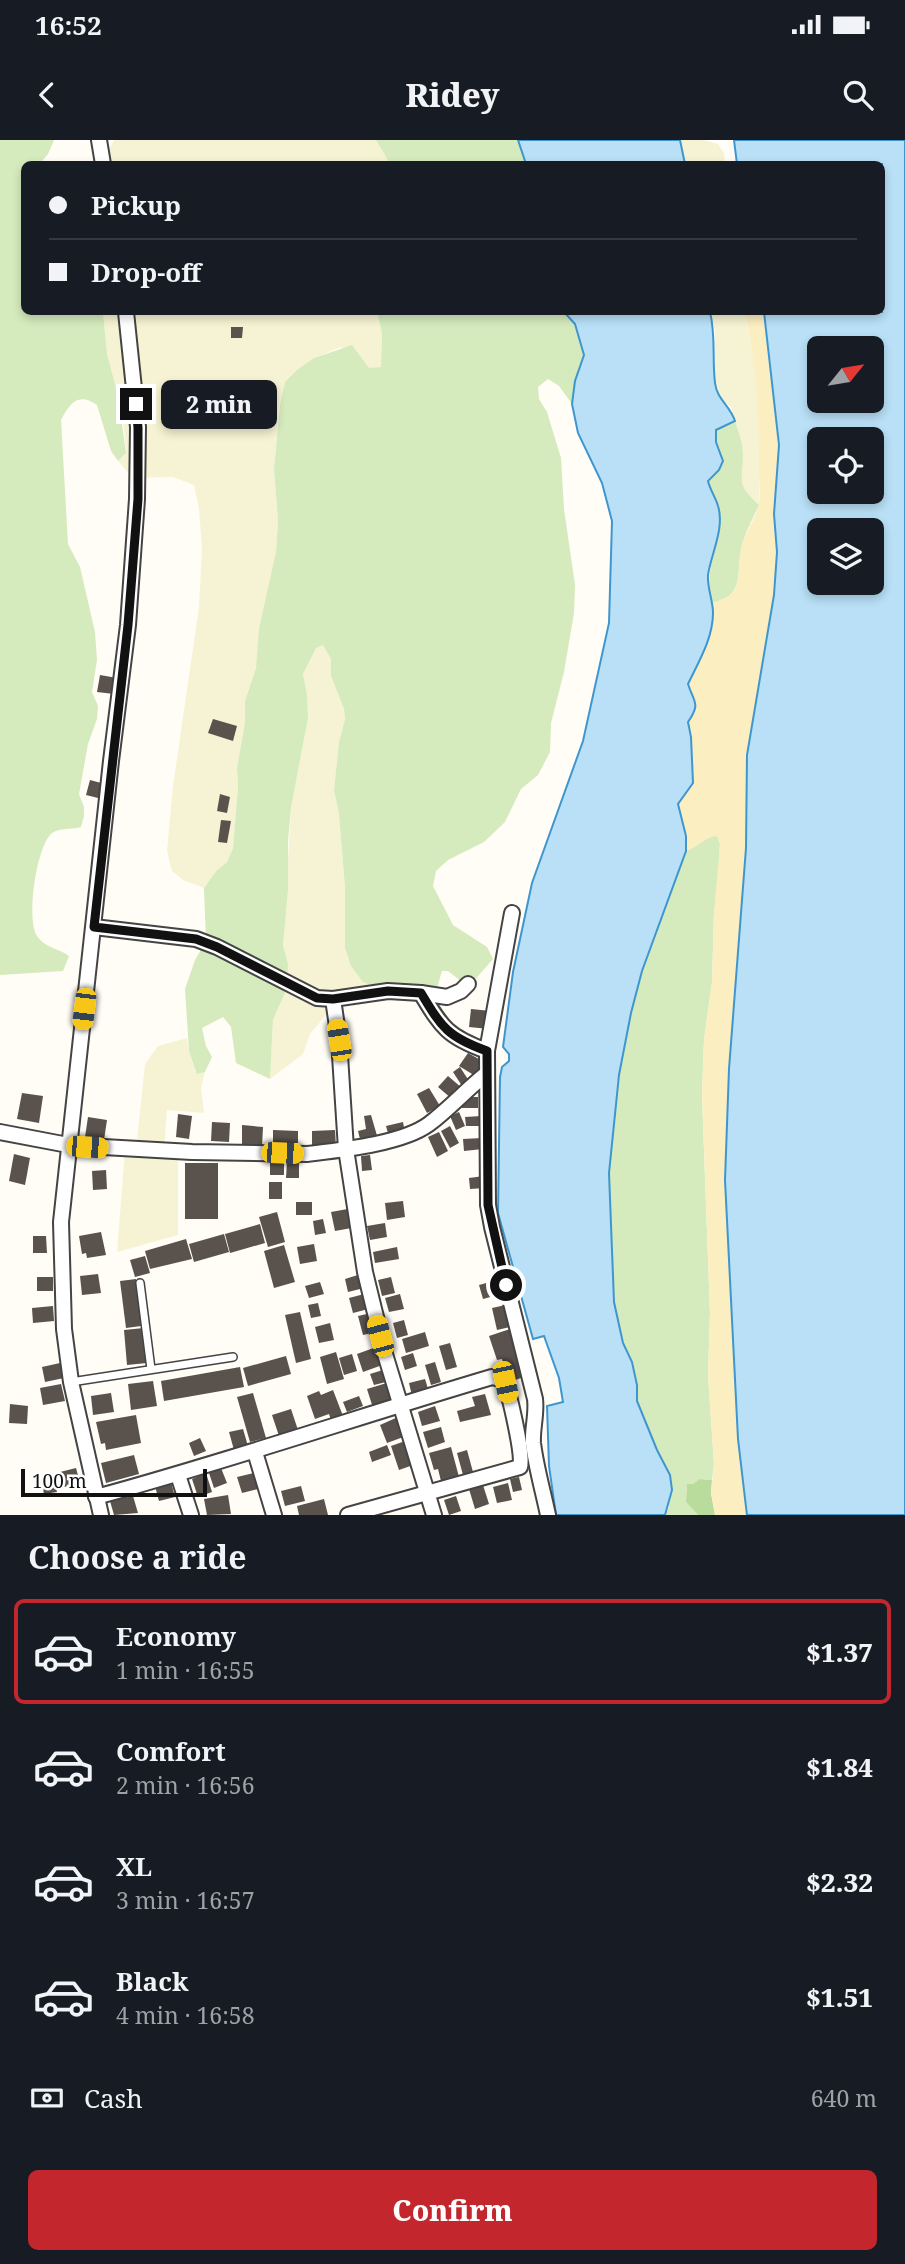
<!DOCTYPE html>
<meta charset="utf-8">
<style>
:root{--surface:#171b24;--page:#242831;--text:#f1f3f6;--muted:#9ea1a6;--line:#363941;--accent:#c4262e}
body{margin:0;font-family:"Noto Serif",serif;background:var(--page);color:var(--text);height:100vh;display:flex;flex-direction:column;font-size:26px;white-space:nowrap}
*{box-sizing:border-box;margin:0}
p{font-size:23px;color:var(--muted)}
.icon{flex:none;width:38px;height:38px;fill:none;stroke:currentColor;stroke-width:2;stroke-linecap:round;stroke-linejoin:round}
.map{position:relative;height:1375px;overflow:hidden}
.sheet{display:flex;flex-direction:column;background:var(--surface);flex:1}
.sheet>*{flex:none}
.hud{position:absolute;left:21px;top:21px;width:864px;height:154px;border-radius:10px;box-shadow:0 4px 10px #0003;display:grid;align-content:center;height:154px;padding:0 28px;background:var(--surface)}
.needle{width:46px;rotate:60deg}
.tools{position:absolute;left:807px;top:196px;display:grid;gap:14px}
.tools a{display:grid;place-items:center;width:77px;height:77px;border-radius:10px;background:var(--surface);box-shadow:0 4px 10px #0003;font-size:35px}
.scale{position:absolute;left:21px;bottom:18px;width:186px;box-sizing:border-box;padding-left:7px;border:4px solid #111;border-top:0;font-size:19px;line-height:24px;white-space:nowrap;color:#111;-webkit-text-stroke:5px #fff;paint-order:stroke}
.end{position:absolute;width:32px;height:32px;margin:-16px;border:9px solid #111;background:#fff;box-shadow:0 0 0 4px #fff}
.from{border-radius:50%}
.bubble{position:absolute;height:49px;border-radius:10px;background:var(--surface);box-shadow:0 4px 10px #0003;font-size:23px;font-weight:800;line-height:49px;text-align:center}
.car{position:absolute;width:21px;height:42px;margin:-21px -10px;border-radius:9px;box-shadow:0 0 5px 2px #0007;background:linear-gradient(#f5c518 24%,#345 0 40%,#f5c518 0 76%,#345 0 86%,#f5c518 0)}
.hud b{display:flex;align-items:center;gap:24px;height:66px;font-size:26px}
.hud b+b{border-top:2px solid var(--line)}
.hud i{width:18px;height:18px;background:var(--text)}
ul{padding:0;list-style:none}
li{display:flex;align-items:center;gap:21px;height:105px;margin:0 14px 10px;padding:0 14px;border:4px solid transparent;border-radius:10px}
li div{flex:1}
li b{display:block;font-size:26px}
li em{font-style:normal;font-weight:800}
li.on{border-color:var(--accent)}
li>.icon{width:63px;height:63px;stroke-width:1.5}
h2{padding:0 28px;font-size:32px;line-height:84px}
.pay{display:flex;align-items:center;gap:18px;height:77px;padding:0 28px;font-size:26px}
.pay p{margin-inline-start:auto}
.action{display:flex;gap:14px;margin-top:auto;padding:14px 28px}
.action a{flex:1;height:80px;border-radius:10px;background:var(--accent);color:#fff;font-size:28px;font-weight:800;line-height:80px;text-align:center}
.status{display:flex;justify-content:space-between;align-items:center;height:49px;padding:0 35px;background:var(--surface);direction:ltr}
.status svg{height:19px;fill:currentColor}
header{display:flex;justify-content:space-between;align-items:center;height:91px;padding:0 28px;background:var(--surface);font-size:32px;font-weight:800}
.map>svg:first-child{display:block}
</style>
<div class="status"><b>16:52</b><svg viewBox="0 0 49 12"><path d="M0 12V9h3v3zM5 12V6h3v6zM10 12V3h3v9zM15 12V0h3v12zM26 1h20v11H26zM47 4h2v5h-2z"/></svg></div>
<header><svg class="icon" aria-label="back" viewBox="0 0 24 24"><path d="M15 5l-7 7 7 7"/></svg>Ridey<svg class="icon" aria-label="search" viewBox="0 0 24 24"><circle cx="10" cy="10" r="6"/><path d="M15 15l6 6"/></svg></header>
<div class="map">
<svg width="905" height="1375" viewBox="0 0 905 1375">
<rect width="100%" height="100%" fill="#fffdf5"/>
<!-- farmland -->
<g fill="#f6f3d4">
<path d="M114,0h262l14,24h-288z"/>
<path d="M680,0h24l14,4 6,9 1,11h-40z"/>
<path d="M103,172h274l5,21 -1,34 -12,2 -28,-22 -27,11 -34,47 -6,64 4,52 -2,31 -20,116 -11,33v21l-8,46 1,19 -5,61 -6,14 -10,8 -13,18 -21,-8 -11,-9 -5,-20 6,-65 26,-179 3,-58 -3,-40 -5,-24 -21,-8 -40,1 -15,-17 8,-8 -2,-25 -17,-74z"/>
<path d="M710,172h35l12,65 3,38 -1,90 -10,-8 -9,-14 3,-31 -8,-31 -4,-14 -11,-8 -5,-13v-56z"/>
<path d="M324,505l7,14v17l13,33 1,10 -6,23 -5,48 5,24 6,74v60l18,34 7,3 3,6 -42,18 -21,25 -7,20 -33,25 3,-59 6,-13 9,-43 -5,-19 8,-137 17,-90 -1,-23 -4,-21 13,-27z"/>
<path d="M187,898l2,13 9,23 7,-2 -4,16 3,25 -37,-3 -3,41 14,1v83l-61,17 8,-102h11l9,-86 13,-18z"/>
</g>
<!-- green -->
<g fill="#d5ebbd">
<path d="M0,0h54l-6,14 -6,7v3h-18v148h79l4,42 11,42 8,57 -8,8 -7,-10 -14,-46c-19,-13 -27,-2 -36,15l7,124 12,23 15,65 2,28 -5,32 6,14 -1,13 -9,25 -9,50 5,13v9l-3,11c-10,3 -24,0 -31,8 -14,16 -24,84 -13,101 8,12 21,12 32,20l-6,15 -63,4z"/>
<path d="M376,0h142l8,24h-136z"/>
<path d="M377,172h187l11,12 9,31 -9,26 -3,23 -13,-18 -11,-7 -10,8 1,12 8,13 14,46 3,51 11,76 -1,28 -10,59 -13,51 -1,29 -12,23 -17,14 -16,33 -21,20 -36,18 -12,11 -3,15 20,39 34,22 6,12 -20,23h-11l-14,-11h-6l-5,17 -37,1 -30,-4 -7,-3 -12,-16 -6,-18v-60l-6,-74 -5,-24 5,-48 6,-23 -1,-10 -13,-33v-17l-8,-14 -7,3 -13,26 4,21 1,23 -17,90 -3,33v48l-5,56 5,19 -1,24 -14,32 -3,59 -34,-16 -5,-36 -8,-10 -21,11 4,18 6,11 -7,15 -8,2 -8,-23 -4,-62 10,-29 11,-19 -2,-53 13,-18 10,-8 6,-14 5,-61 -1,-19 8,-46v-21l11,-33 3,-39 17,-77 2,-31 -4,-52 6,-64 5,-23 12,-12 17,-12 38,-13 17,23 12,-1 1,-34z"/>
<path d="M735,281c3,10 8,22 8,33 0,28 -8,29 16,51 -6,14 -14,27 -17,41 -7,26 5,49 -30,57 -7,-24 1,-42 5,-66 2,-17 -4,-40 -9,-56l11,-11 1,-21 -4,-7v-12z"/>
<path d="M717,695l3,9 -1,27 -5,42 -2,69 -8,58 -2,55 8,218 -2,62 6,89 -2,16 -11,-1 -8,5h-6l-1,18 12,13h-33l4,-8 1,-32 -13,-25 -20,-49v-16l-5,-23 -9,-19 -9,-41 -5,-129 10,-98 12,-62 11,-42 44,-120c12,-4 18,-14 31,-16z"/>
</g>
<!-- forest -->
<path fill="#b9dc9c" d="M700,1339l12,1 -1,13 4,22h-17l-12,-13 1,-18h6z"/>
<!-- sand -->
<path fill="#fbeec1" d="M745,172h19l15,133 -5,69 3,38 -3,43 -27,160 -1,93 -17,221 -4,111 13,259 9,76h-32l-4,-22 3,-29 -6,-89 2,-62 -8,-218 2,-55 8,-58 2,-69 6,-69 -3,-8c-13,1 -19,11 -31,15v-15l-8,-32 15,-21 -2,-46 -3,-15 7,-10 -7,-28c13,-26 28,-52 24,-81 34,-8 24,-29 29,-55 3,-15 15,-29 18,-44 2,-14 -1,-29 0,-43 0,-54 -3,-97 -14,-149z"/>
<!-- water -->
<g fill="#b9e0f7" stroke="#3f96cf" stroke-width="2" fill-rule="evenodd">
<path d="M518,0h162l5,24h-159z"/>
<path d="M734,0h171v1375h-158l-1,-8 -8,-68 -13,-259 4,-111 17,-221 1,-93 27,-160 3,-43 -3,-38 5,-69 -15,-133h118v-148h-145zM872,208v53h-53v-53zM819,299h53v53h-53zM819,390h53v53h-53z"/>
<path d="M564,172h146c6,24 2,47 5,71 2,17 15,22 20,38l-19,9v12l7,19 -4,9 -11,11c2,9 8,17 10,25 7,22 -7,48 -10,69 -1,13 5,25 5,38 0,25 -14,48 -25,71 6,19 13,19 0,38l3,15 2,46 -15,21 8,32v15l-44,120 -11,42 -12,62 -10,98 5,129 9,41 9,19 5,23v16l20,49 13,25 2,15 -7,25h-109l-7,-49 -2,-60 16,-4 -4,-24 -15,-42 -11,3 -35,-126 2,-136 2,-10 7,-6v-7l-6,-7 10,-75 19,-89 51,-142 26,-118 3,-102 -10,-38 -24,-50 -6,-29 3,-23 9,-26 -9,-31z"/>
</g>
<!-- building -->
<g fill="#5a524d">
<path d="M231,187h12l-1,11h-11z"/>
<path d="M100,535l17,3 -3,16 -17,-2z"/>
<path d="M213,579l24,7 -4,15 -25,-8z"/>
<path d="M90,640l15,4 -3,15 -16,-4z"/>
<path d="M220,654l10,3 -3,16 -10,-2z"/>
<path d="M221,680l10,1 -4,22 -9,-1z"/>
<path d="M471,869l20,2 -2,18 -20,-2z"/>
<path d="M468,913l18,10 -9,14 -18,-11z"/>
<path d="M460,927l11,17 -7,5 -11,-17z"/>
<path d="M448,936l14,12 -10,11 -14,-12z"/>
<path d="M429,948l11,18 -13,7 -10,-19z"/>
<path d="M22,953l21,3 -4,27 -22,-4z"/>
<rect x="462" y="957" width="16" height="11"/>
<path d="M459,972l6,14 -9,4 -6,-14z"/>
<path d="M178,974l14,2 -3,23 -13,-2z"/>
<path d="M371,975l7,24 -17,4 -3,-12 8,-2 -2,-13z"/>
<path d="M481,976v10h-15l-1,-9z"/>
<path d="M88,977l19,3 -3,20 -19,-3z"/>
<path d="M212,982l18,1 -1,19 -18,-1z"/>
<path d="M403,982l2,11 -16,4 -3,-11z"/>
<path d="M242,985l21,2 -1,20 -20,-2z"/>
<path d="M450,986l9,17 -9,5 -9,-17z"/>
<path d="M273,990l25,1v12h-25z"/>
<path d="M335,990l1,17 -24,1v-17z"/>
<path d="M439,992l9,19 -11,6 -9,-20z"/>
<path d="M482,998l1,11 -19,2 -1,-12z"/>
<path d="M14,1014l16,4 -5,27 -16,-4z"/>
<path d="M370,1015l2,15 -10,1 -1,-15z"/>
<rect x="270" y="1019" width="14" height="16"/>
<path d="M287,1021l12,1v16h-13z"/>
<rect x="185" y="1023" width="33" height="56"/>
<path d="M106,1030l1,19 -14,1 -1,-19z"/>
<path d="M484,1036l1,12 -15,1 -1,-11z"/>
<rect x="269" y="1042" width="13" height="17"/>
<path d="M403,1061l2,16 -18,3 -2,-17z"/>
<rect x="296" y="1062" width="16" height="13"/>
<path d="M353,1068l4,19 -22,4 -4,-19z"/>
<path d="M277,1072l8,30 -17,5 -9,-30z"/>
<path d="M323,1079l3,14 -11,2 -2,-14z"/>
<path d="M385,1083l2,14 -17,3 -3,-14z"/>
<path d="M260,1084l5,19 -35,10 -5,-19z"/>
<path d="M101,1092l5,23 -19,3 -1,-5 -4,1 -3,-18z"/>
<path d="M224,1094l5,18 -35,10 -5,-18z"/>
<path d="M33,1096h13l1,17h-14z"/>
<path d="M186,1099l6,20 -42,10 -5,-18z"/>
<path d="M314,1104l3,17 -17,3 -3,-17z"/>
<path d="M284,1105l11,37 -21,6 -10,-37z"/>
<path d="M397,1107l2,12 -24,4 -2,-11z"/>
<path d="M145,1116l5,17 -15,4 -5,-17z"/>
<path d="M98,1134l3,19 -19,2 -2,-19z"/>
<path d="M361,1134l3,14 -16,4 -3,-13z"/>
<rect x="37" y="1137" width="16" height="14"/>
<path d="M391,1137l4,16 -13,3 -4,-16z"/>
<path d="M136,1139l5,47 -15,2 -6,-47z"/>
<path d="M320,1142l4,12 -15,4 -4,-12z"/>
<path d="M490,1142l4,14 -11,3 -4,-14z"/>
<path d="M368,1153l4,15 -19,5 -4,-15z"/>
<path d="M400,1154l4,15 -15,3 -4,-14z"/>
<path d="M318,1163l3,13 -10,2 -3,-13z"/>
<path d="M510,1164l5,22 -18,4 -5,-22z"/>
<path d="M53,1166l1,15 -21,2 -1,-15z"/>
<path d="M300,1172l11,47 -15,4 -11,-48z"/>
<path d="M371,1173l5,19 -13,3 -5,-19z"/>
<path d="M404,1180l4,15 -11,3 -4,-15z"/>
<path d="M330,1183l4,17 -15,3 -4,-16z"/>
<path d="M144,1188l3,35 -20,2 -3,-35z"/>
<path d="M513,1188l16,47 -19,7 -8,-23 -5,1 -8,-24z"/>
<path d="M425,1192l4,14 -23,7 -4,-14z"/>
<path d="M450,1203l7,24 -11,3 -7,-24z"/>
<path d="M379,1206l6,18 -22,8 -6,-18z"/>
<path d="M336,1212l8,27 -17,5 -7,-27z"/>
<path d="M413,1213l4,13 -12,4 -4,-13z"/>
<path d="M352,1214l5,17 -13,4 -5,-17z"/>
<path d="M286,1216l5,18 -43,12 -5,-18z"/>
<path d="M435,1222l6,20 -10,3 -6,-20z"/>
<path d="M60,1223l4,15 -19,4 -3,-15z"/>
<path d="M240,1227l4,20 -80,14 -3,-20z"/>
<path d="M386,1229l4,12 -16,4 -4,-11z"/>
<path d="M425,1239l4,13 -17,4 -3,-13z"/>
<path d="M153,1241l4,25 -26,4 -3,-26z"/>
<path d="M390,1242l6,19 -23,7 -6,-19z"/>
<path d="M61,1244l4,17 -22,4 -3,-17z"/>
<path d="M333,1250l10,26 -12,4 -2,-6 -14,5 -8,-23 12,-5 2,4z"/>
<path d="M111,1253l3,19 -21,3 -2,-19z"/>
<path d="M253,1253l13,45 -16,4 -13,-45z"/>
<path d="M485,1254l6,21 -31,7 -3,-11 18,-5 -3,-9z"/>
<path d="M359,1256l4,10 -16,6 -4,-10z"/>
<path d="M10,1264l18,2 -1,18 -18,-1z"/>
<path d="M435,1266l5,15 -18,5 -4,-14z"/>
<path d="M291,1269l7,21 -19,6 -7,-21z"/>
<path d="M136,1275l5,28 -35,7 -1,-7 -4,1 -5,-22z"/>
<path d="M398,1277l8,19 -19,7 -7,-18z"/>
<path d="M441,1287l4,15 -17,6 -5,-16z"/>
<path d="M243,1289l5,17 -14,4 -5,-18z"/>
<path d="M200,1298l6,13 -12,5 -5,-13z"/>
<path d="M408,1300l8,24 -17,6 -8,-24z"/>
<path d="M387,1305l4,10 -19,7 -3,-10z"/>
<path d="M451,1307l8,30 -18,4 -3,-12 -4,1 -5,-17z"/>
<path d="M467,1310l6,22 -10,3 -6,-22z"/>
<path d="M134,1315l5,19 -33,9 -5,-20z"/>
<path d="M76,1328l4,15 -20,5 -4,-15z"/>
<path d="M221,1328l6,15 -13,5 -5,-15z"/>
<path d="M258,1332l4,16 -20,5 -5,-16z"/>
<path d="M206,1333l6,19 -14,5 -6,-18z"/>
<path d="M519,1337l3,13 -9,2 -3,-13z"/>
<path d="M171,1342l4,15 -16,4 -4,-15z"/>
<path d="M55,1343l2,9 -13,2 -2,-9z"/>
<path d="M508,1343l4,17 -15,3 -4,-16z"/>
<path d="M483,1345l6,19 -14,5 -6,-20z"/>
<path d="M301,1346l4,15 -20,5 -4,-15z"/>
<path d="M228,1355l3,19 -24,1 -3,-16z"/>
<path d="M133,1356l5,17 -24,2 -4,-14z"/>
<path d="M456,1356l5,15 -12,4 -5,-15z"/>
<path d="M324,1359l4,16h-29l-2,-9z"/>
</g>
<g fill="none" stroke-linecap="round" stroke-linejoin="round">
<defs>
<g id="lane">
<path d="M140,1143l11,86"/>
<path d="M71,1242l162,-25"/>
</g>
<g id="street">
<path d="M99,0l4,24"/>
<path d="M512,773l-25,138 1,154 4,22 43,172c2,15 -3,30 -2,44 3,24 10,48 15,72"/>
<path d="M94,787l102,12 21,8 100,51 16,1 55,-8 33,2 26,4 14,-6 7,-7"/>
<path d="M421,853c21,35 27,44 66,58"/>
<path d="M333,859l6,41 7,109 19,123 20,82 49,161"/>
<path d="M0,992l68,13 124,7 115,2c33,-4 95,-10 122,-30 20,-15 37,-34 57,-50"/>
<path d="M255,1312l19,63"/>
<path d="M178,1335l13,40"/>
<path d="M96,1357c133,-36 264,-81 396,-120l12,3c5,13 20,75 16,87l-172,48"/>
<path d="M101,1375l-30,-133 -7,-53 -3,-107 50,-461 17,-136 9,-126 1,-72 -12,-115"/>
</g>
</defs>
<!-- lane casing -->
<use href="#lane" stroke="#444" stroke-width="10"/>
<!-- street casing -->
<use href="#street" stroke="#444" stroke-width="18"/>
<!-- lane -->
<use href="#lane" stroke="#fff" stroke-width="7"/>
<!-- street -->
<use href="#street" stroke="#fff" stroke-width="14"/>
</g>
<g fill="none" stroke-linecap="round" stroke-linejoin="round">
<!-- route -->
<path stroke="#111" stroke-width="9" d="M136,264l2,24v71l-10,126 -34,302 102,12 21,8 100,51 16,1 55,-8 33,2c21,35 27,44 66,58l1,154 18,80"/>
</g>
</svg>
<div class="tools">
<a><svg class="needle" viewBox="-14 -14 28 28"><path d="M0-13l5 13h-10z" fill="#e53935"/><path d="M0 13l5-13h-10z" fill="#9ea1a6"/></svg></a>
<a><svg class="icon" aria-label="locate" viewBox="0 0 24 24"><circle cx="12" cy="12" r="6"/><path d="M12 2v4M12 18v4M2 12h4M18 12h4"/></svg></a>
<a><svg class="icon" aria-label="layers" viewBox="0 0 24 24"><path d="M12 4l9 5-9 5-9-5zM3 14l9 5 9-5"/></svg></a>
</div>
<div class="scale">100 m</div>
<i class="end from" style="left:506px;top:1145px"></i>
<i class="end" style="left:136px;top:264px"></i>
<div class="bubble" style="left:161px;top:240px;width:116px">2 min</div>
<i class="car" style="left:84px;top:869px;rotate:187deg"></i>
<i class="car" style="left:339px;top:900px;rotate:351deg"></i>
<i class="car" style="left:87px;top:1007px;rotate:94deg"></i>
<i class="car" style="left:282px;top:1013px;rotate:92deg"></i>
<i class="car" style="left:380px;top:1196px;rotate:345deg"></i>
<i class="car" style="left:505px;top:1242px;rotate:168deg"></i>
<div class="hud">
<b><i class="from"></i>Pickup</b>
<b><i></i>Drop-off</b>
</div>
</div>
<section class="sheet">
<h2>Choose a ride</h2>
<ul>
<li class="on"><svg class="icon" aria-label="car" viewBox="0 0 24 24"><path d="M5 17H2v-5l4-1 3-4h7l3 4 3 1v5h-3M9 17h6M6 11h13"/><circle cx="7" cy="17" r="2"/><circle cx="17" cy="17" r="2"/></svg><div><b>Economy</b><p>1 min · 16:55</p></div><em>$1.37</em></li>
<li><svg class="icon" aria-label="car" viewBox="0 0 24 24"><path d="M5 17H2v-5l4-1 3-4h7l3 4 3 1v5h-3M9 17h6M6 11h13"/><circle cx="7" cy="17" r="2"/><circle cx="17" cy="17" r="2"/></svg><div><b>Comfort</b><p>2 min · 16:56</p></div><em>$1.84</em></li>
<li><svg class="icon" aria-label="car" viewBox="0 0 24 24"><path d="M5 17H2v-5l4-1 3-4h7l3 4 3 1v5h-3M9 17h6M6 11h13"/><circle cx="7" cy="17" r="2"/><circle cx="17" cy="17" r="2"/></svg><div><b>XL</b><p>3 min · 16:57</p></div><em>$2.32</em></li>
<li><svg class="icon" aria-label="car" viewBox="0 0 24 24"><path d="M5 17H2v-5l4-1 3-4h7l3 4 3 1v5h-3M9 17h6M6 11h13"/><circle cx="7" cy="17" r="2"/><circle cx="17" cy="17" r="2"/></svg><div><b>Black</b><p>4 min · 16:58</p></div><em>$1.51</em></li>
</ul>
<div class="pay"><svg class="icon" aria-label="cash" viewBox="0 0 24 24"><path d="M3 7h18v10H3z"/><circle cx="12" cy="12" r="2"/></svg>Cash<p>640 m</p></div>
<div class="action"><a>Confirm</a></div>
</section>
